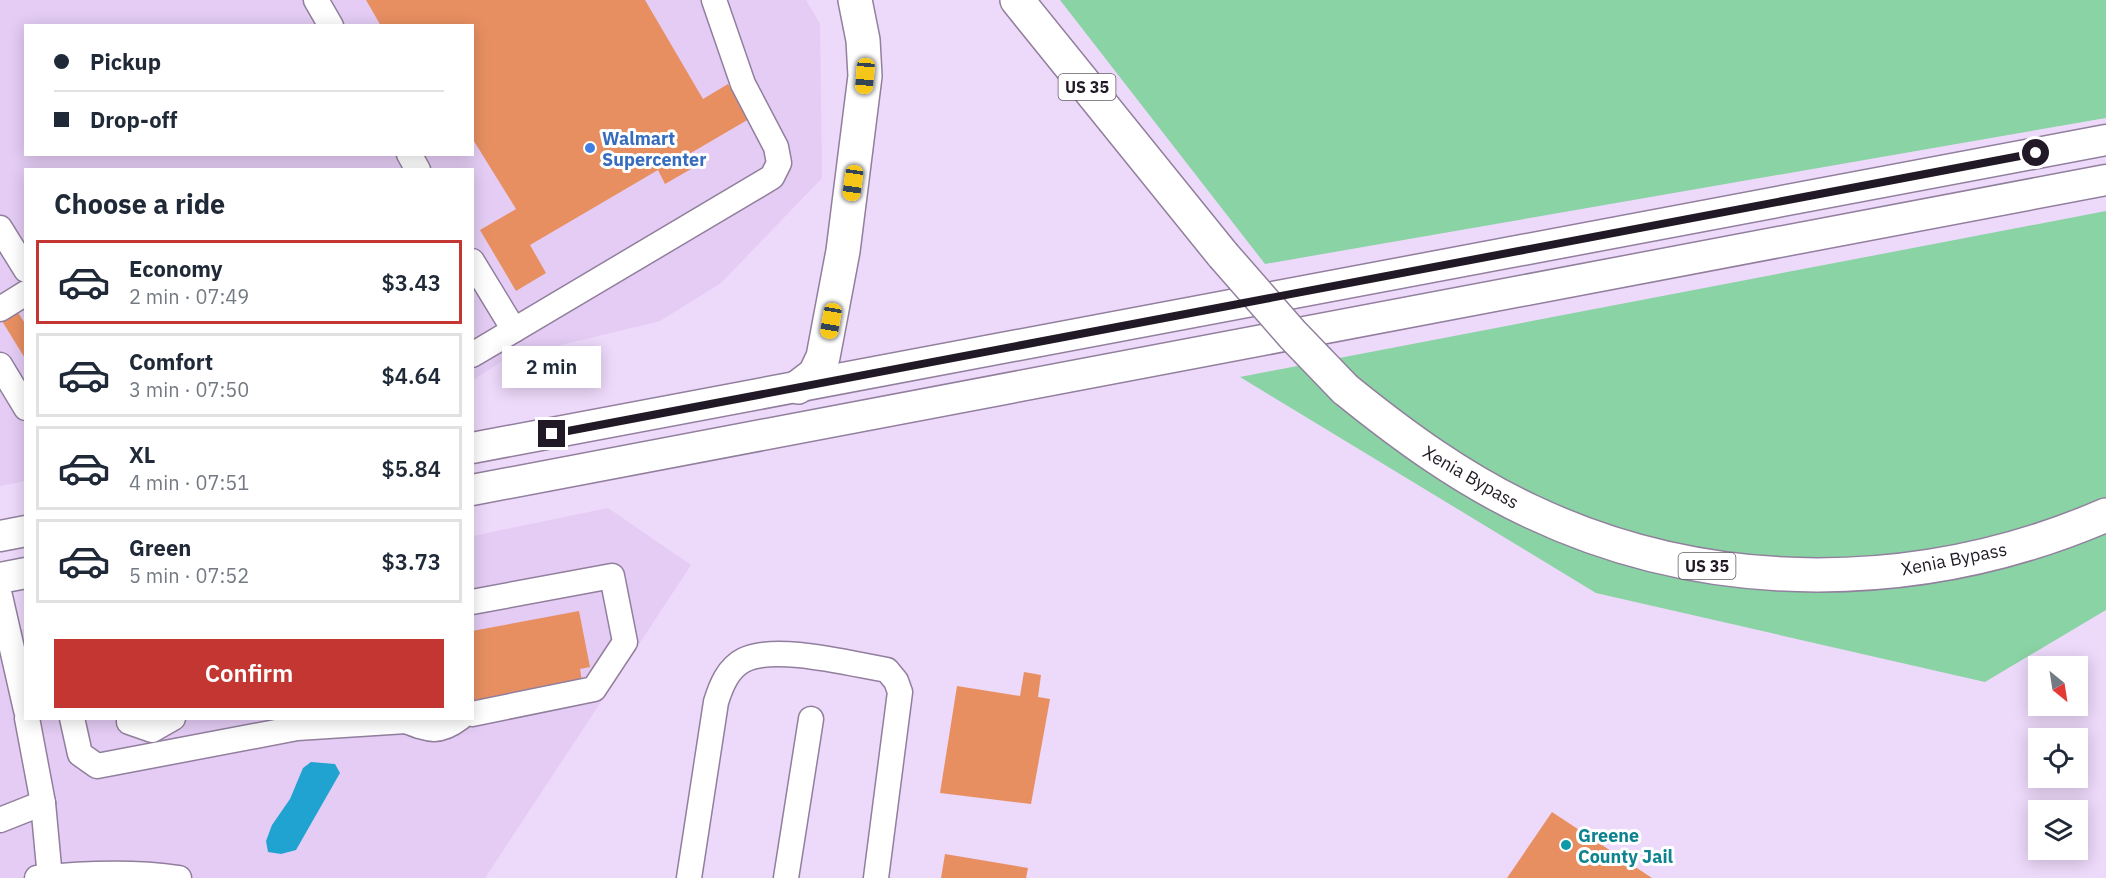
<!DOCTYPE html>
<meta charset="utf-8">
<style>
:root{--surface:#fff;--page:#f6f6f7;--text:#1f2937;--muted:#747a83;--line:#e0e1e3;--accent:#c43631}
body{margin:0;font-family:"IBM Plex Sans",sans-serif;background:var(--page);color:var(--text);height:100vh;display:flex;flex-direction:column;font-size:22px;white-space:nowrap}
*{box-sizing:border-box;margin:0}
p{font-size:20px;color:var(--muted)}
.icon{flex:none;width:33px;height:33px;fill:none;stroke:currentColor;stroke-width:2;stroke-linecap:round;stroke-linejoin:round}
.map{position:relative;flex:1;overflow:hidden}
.sheet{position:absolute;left:24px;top:168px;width:450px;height:552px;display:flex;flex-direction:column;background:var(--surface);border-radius:0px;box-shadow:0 3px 15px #0003}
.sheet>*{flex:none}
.top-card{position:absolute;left:24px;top:24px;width:450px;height:132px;border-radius:0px;box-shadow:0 3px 15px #0003;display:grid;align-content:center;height:132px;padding:0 30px;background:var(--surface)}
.needle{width:39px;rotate:150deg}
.buttons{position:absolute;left:2028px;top:656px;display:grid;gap:12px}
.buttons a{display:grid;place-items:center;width:60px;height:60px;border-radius:0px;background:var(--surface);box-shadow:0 3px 15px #0003;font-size:30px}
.end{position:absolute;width:27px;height:27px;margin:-14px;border:8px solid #211925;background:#fff;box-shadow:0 0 0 3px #fff}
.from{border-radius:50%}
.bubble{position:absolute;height:42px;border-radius:0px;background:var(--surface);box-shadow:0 3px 15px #0003;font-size:20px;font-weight:600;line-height:42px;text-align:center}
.car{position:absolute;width:18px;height:36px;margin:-18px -9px;border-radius:8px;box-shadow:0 0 4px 2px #0007;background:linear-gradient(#f5c518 24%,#345 0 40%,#f5c518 0 76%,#345 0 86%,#f5c518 0)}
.top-card b{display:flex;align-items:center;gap:21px;height:57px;font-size:22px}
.top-card b+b{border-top:2px solid var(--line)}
.top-card i{width:15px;height:15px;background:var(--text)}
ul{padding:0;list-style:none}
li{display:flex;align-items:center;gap:18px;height:84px;margin:0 12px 9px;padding:0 18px;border:3px solid var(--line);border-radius:0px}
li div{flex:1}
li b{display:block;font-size:22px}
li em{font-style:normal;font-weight:600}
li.on{border-color:var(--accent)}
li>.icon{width:54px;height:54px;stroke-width:1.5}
h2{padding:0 30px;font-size:27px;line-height:72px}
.primary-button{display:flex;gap:12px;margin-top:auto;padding:12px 30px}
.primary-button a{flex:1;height:69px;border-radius:0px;background:var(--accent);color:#fff;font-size:24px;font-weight:600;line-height:69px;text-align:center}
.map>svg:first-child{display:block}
</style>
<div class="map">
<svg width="2106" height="878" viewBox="0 0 2106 878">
<rect width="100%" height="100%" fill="#edd9fa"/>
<!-- built -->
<g fill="#e4ccf4" fill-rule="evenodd">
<path d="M0,0h806l14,24 2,154 -101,105 -61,38 -153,37 -34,22 -1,-210h-446l-1,311 -25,5zM26,26h446v128h-446z"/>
<path d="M608,508l83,57 -206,313h-485v-244l25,-5 1,89h446l1,-182z"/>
</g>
<!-- green -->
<g fill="#89d3a4">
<path d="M1060,0h1046v118l-841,146z"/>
<path d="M2106,211v399l-121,72 -389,-89 -356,-216z"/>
</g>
<!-- water -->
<path fill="#20a3d1" d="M311,762l24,2 5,9 -44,77 -15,4 -13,-2 -2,-11 6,-16 18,-26 13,-31z"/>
<!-- building -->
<g fill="#e88f62">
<path d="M366,0h279l58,99 25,-15 21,35 -65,38 7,12 -26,15 -7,-14 -128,75 16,28 -30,18 -36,-61 36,-21 -44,-71v-112h-91z"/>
<path d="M17,311l9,14v35l-24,-39z"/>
<path d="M579,611l11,56 -10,2 2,12 -110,21v-71z"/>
<path d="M1024,672l17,3 -3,22 12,2 -19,105 -91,-11 17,-107 63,10z"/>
<path d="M1552,812l100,66h-145z"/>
<path d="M945,854l83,14 -2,10h-85z"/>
</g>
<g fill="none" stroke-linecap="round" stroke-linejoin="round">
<defs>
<g id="minor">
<path d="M316,0l15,26"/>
<path d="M409,154l9,16"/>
<path d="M0,228l26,42"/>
<path d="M472,261l42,69"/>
<path d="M0,309l26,-16"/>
<path d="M472,355l300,-178 7,-14 -3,-16 -33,-63 -29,-84"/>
<path d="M0,365l26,43"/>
<path d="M0,596l26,114"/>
<path d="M472,602l140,-26 13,66 -31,47 -122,25"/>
<path d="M27,718l16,85 7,75"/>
<path d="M72,718l8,36 17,12 200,-38 109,-7v-3"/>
<path d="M129,718v4l23,8 21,-12"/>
<path d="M406,721c23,9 33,13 54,-3"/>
<path d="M0,820l43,-17"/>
<path d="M37,878c48,-5 95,-7 142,0"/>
<path d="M689,878l27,-176c5,-16 12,-34 28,-42 32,-16 107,4 143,10l9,11 4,11 -24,186"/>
<path d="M786,878l25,-159"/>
</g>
<g id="major">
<path d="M472,448l1634,-308"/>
<path d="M472,490l1634,-310"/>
<path d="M0,536l26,-5"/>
<path d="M0,578l26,-5"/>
</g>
<g id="highway">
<path d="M1017,0l206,255"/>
<path d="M798,387l17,-13 8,-17 20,-106 22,-175 -2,-36 -8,-40"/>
<path d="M1345,389c58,47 117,90 185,122 181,86 393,83 576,4"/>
</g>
</defs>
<!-- minor casing -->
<use href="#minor" stroke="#917f9d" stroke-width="27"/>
<!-- major casing -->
<use href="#major" stroke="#917f9d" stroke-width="33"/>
<!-- highway casing -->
<use href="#highway" stroke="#917f9d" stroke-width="36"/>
<!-- minor -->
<use href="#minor" stroke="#fff" stroke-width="24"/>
<!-- major -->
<use href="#major" stroke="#fff" stroke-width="30"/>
<!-- highway -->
<use href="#highway" stroke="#fff" stroke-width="33"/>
<defs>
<path id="highway-bridge" d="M1223,255l70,80 52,54"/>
</defs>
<!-- highway-bridge casing -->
<use href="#highway-bridge" stroke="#917f9d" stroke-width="36" stroke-linecap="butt"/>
<!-- highway-bridge -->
<use href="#highway-bridge" stroke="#fff" stroke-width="33"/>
</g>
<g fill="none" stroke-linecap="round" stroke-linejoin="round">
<!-- route -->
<path stroke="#211925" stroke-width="8" d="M552,434l1484,-281"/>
</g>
<!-- markers -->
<circle fill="#3f7fe0" stroke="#fff" stroke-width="2" cx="590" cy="148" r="6"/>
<circle fill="#0f9aa8" stroke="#fff" stroke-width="2" cx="1566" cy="845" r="6"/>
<g text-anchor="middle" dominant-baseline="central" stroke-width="6" stroke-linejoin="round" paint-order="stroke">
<!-- shield labels -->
<g fill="#fff" stroke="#645e66" stroke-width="1.5">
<rect x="1058.5" y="74" width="57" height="26" rx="4.5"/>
<rect x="1678.5" y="553" width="57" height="26" rx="4.5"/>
</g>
<g font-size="16" font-weight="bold" fill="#211925">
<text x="1087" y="87">US 35</text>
<text x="1707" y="566">US 35</text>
</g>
<!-- shop labels -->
<g font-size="18" font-weight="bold" fill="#366cbe" stroke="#fff" text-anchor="start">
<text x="602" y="138">Walmart<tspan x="602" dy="21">Supercenter</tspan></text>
</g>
<!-- street labels -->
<g font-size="18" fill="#211925" stroke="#fff">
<text transform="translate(1471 477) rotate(30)">Xenia Bypass</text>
<text transform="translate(1954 559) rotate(-11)">Xenia Bypass</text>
</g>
<!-- culture labels -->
<g font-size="18" font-weight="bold" fill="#0d838f" stroke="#fff" text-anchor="start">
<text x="1578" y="835">Greene<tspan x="1578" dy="21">County Jail</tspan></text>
</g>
</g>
</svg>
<div class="buttons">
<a><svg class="needle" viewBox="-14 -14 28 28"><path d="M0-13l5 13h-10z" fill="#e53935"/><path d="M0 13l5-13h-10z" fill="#747a83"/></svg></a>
<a><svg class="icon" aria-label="locate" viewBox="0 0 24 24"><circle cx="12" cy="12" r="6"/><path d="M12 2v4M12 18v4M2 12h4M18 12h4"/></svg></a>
<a><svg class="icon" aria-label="layers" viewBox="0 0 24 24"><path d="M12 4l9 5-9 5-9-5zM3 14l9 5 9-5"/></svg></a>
</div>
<i class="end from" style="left:2036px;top:153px"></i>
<i class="end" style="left:552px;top:434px"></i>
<div class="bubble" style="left:502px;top:346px;width:99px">2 min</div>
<i class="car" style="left:865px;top:76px;rotate:185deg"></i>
<i class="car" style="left:853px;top:183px;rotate:188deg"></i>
<i class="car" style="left:831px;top:321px;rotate:190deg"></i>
<div class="top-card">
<b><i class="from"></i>Pickup</b>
<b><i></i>Drop-off</b>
</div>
<section class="sheet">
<h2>Choose a ride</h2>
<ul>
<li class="on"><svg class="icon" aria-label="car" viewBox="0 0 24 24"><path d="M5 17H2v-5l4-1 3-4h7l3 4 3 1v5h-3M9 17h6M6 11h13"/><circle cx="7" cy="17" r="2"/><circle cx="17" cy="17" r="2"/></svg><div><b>Economy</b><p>2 min · 07:49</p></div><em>$3.43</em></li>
<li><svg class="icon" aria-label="car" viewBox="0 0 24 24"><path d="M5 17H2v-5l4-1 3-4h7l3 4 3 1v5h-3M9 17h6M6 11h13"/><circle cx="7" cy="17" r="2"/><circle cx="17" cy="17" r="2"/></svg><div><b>Comfort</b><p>3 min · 07:50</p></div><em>$4.64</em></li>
<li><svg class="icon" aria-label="car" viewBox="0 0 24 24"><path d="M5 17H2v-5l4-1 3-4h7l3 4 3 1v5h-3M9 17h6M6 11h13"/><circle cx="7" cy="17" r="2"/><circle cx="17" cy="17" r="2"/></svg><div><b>XL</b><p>4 min · 07:51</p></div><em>$5.84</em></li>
<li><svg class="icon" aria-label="car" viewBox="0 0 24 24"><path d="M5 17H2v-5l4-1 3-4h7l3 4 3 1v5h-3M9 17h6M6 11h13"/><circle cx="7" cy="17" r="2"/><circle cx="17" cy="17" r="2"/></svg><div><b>Green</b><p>5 min · 07:52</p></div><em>$3.73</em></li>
</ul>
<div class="primary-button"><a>Confirm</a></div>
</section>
</div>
